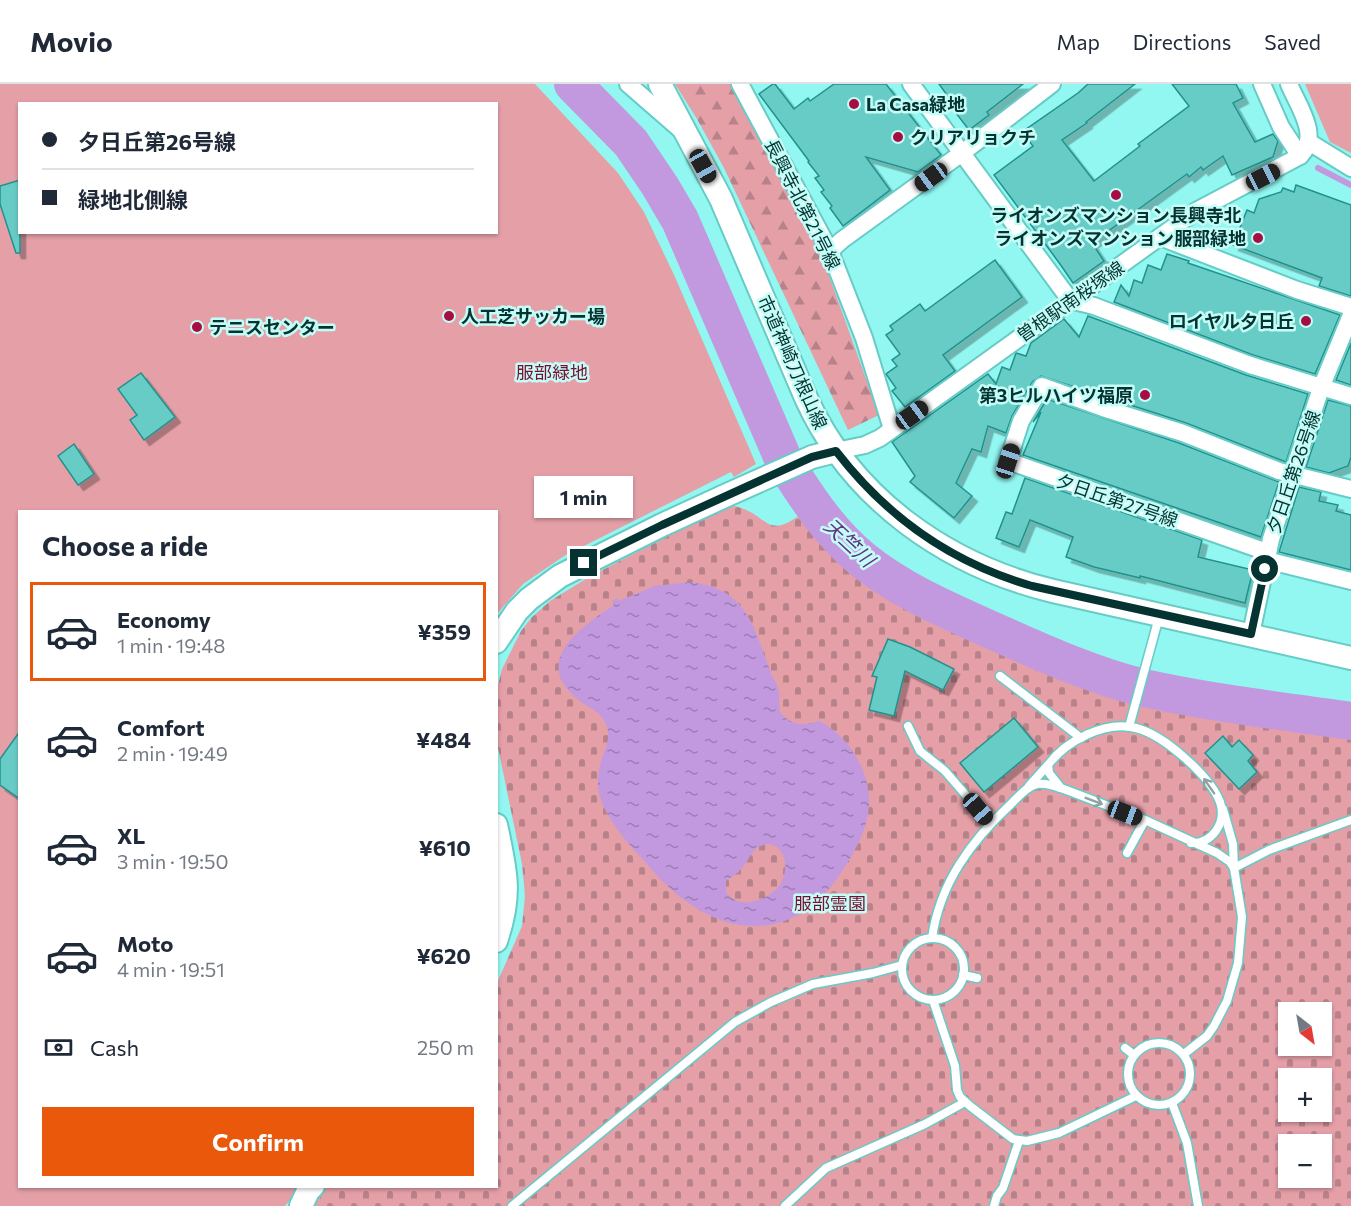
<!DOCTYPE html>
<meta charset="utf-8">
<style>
:root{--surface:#fff;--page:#f2f2f3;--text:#1f2937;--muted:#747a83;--line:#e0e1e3;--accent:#ea580c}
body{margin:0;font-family:Commissioner,"Noto Sans JP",sans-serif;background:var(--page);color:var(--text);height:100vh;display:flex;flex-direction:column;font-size:22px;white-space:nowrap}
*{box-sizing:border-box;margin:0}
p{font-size:20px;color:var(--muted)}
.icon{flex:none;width:33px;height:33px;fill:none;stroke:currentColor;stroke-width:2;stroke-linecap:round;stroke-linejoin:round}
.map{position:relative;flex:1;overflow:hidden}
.details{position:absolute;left:18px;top:426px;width:480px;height:678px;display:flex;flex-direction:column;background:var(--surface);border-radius:0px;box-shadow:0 2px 4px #0004}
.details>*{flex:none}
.top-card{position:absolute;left:18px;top:18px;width:480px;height:132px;border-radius:0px;box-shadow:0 2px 4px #0004;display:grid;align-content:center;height:132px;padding:0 24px;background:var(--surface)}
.needle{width:39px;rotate:149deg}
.buttons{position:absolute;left:1278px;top:918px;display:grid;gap:12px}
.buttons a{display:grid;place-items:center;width:54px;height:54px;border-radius:0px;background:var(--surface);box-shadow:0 2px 4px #0004;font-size:30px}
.end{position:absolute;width:27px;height:27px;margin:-14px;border:8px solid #043331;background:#fff;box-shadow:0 0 0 3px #fff}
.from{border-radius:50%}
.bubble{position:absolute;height:42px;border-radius:0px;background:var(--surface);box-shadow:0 2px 4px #0004;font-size:20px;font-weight:700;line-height:42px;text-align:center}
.car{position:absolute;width:18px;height:36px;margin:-18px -9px;border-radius:8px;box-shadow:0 0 4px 2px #0007;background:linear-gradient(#222 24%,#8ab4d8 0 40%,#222 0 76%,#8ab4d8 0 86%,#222 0)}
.top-card b{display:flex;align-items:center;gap:21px;height:57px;font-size:22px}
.top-card b+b{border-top:2px solid var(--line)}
.top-card i{width:15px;height:15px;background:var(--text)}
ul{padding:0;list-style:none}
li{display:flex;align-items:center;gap:18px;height:99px;margin:0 12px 9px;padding:0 12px;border:3px solid transparent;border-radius:0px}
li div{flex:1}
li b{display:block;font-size:22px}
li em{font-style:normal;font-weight:700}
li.selected{border-color:var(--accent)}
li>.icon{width:54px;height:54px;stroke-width:1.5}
h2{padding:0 24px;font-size:27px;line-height:72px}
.pay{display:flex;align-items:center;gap:15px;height:66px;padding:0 24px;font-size:22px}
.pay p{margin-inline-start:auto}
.button{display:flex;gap:12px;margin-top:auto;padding:12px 24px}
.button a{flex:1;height:69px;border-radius:0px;background:var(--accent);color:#fff;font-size:24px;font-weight:700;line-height:69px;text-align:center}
header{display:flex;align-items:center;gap:36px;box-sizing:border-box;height:84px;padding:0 30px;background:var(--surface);border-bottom:2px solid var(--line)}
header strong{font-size:28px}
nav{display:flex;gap:33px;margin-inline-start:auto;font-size:21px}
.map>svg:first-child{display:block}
</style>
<header>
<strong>Movio</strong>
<nav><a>Map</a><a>Directions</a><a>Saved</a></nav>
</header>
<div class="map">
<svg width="1351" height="1122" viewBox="0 0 1351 1122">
<defs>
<pattern id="forest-firs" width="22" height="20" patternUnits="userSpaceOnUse" patternTransform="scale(1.5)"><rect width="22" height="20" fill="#e49fa7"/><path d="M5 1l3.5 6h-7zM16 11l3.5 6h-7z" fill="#b78289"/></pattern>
<pattern id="cemetery-stones" width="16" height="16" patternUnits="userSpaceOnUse" patternTransform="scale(1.5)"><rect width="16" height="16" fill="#e49fa7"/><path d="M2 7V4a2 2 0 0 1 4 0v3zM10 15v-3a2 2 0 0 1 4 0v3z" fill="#b78289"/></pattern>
<pattern id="water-ripples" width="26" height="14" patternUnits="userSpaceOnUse" patternTransform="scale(1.5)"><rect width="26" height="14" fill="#c299df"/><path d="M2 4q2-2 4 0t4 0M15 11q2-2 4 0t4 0" fill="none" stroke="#9b7db5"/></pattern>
<filter id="shadow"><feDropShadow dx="5.5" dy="5.5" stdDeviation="0" flood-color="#0004"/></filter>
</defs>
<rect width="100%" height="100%" fill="#93f7f1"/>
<!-- forest -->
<path fill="url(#forest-firs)" d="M675,0h55l92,172 57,159 -31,15 -124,-262 -27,-49z"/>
<!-- cemetery -->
<path fill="url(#cemetery-stones)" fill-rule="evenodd" d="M735,422c35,9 30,36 69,6l26,32 19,20 56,38 153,69 90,32 203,33v470h-1037l13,-19 169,-1 1,-203 25,-57 3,-30 -3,-32 -25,-121v-54l5,-20 19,-38 11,-14 18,-16 39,-24 131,-68zM1288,928h34v34h-34zM1288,994h34v34h-34zM1288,1060h34v34h-34z"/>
<!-- green -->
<g fill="#e49fa7" fill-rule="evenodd">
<path d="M0,0h535l83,89 26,39 31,65 81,187 -22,13 -3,-5 -167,84 -41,28 -26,30 -1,-102h-476v674l281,1 -16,19h-285zM20,20h476v128h-476z"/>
<path d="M1305,0h46v69l-21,-11z"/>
</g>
<!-- water -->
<path fill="url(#water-ripples)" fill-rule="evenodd" d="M691,498c55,7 62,42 78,86 2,8 10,18 10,25 1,7 -1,12 1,19 11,14 23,14 39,9 30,15 52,51 50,85 -2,25 -15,47 -28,67 -57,84 -139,59 -195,-10 -14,-16 -29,-31 -39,-50 -8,-14 -11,-28 -8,-43 3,-18 15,-31 6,-48 -6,-12 -19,-15 -30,-25 -43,-38 8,-71 39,-92l-2,-4 5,-3 2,3 35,-15zM769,760c19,3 20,29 10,42 -12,15 -41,25 -53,6v-11c5,-4 11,-7 15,-12 10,-11 11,-24 28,-25z"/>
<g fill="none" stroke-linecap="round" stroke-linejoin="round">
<!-- stream -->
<path stroke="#c299df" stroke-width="6" d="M1318,84l33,17"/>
<!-- river -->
<path stroke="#c299df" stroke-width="38" d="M573,0l58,59 29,43 20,34 104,241c22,36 46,72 79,99 35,28 75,46 115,64 54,24 109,50 166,64 68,15 138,23 207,33"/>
</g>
<!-- building -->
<g fill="#67ccc6" stroke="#22918c" stroke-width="1.5" filter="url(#shadow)">
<path d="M773,0h2l19,25 14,-11 2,3 24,-17h52l55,71 -23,17 -52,-15 24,33 -47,36 -13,-18 2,-2 -11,-14 3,-2 -9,-12 4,-2 -11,-14 1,-1 -50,-67z"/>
<path d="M939,0h84l-36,28 2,3 -20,15 -20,-26 3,-2z"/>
<path d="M1088,0h47l-49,38 1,1 -25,17 32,41 46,-35 -2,-2 51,-38 -17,-22h64l7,14 -10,5 22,39 18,-8 5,7 -5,16 -41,18 -9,-19 -20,14 -2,-3 -12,10 -2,-3 -95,69 12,18 -31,22 -13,-19 -66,-89 39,-29 -11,-14 56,-39z"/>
<path d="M20,96v73h-4l-16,-49v-18z"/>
<path d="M1296,101l55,20v91l-32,-10 3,-8 -89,-33 14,-35 7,3 5,-14 22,-7 2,-4 11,4z"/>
<path d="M1167,170l22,7 -1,2 152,52 -25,59 -62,-19 -139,-53 7,-17 8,11 5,-16 8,3 6,-18 13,5z"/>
<path d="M995,176l27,37 -79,58 12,16 -50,36 -13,-16 4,-3 -10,-14 11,-8 -5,-6 8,-6 -14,-19 7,-5 -3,-4 30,-22 5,7z"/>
<path d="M1088,232l158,59 62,19 -22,68 -100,-39 -145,-47 -8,5 -21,35 -6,17 -18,-7 -7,26 -9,-3 -16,34 16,13 -18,22 -44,-36 5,-6 -23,-34 96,-68 8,10 6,-17 8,3 6,-17 10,3 5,-13 33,-24 15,18z"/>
<path d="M1351,259v42l-15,-5z"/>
<path d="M141,289l34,44 -31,23 -14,-20 7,-5 -19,-26z"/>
<path d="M1047,315l132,44 100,39 -18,55 -238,-82 18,-43 -8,10z"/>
<path d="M1328,316l23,6v51l-3,9 -19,7 -23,-6z"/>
<path d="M74,360l20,30 -16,11 -20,-29z"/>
<path d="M1025,394l177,62 -4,17 55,13 -8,33 -105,-27v2l-46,-11 -28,-10 7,-20 -43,-17 -11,27 -23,-9 10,-26 6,2z"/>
<path d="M1299,403l22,5 -2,9 19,4 -2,6 15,4v55l-72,-18z"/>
<path d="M888,555l22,8 44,22 -11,21 -38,-19 -11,45 -25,-6 8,-33 -5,-1z"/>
<path d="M1014,634l24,29 -54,45 -24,-29z"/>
<path d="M20,647v68l-20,-14v-26z"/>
<path d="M1223,652l9,11 7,-7 14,15 -5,6 9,11 -18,17 -34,-36z"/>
</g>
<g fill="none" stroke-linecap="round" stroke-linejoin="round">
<defs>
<g id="lane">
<path d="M1000,592l81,62"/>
<path d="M908,642l12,25 25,20 45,52"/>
<path d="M1129,643l30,-110"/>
<path d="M1029,702l19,-21"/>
<path d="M1191,759c21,1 36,-20 29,-41 -10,-26 -56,-67 -84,-74 -31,-8 -70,13 -88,37l1,8 12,15 84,32 72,33 13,9 4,6"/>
<path d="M1127,769l18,-33"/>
<path d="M1234,784l35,-18 82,-30"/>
<path d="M932,854c8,-55 39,-97 79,-134 7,-7 16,-18 26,-20 8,-1 15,1 23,4"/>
<circle cx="933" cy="885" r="31"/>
<path d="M963,891l14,3"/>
<path d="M933,916l22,66 2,24 3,7 10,9 43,33 14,2 32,-8 77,-37"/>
<circle cx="1159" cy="990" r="31"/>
<path d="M1125,964l9,7"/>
<path d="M1184,970l23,-18 7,-10 13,-25 11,-38 4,-46 -8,-49 -1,-24 -10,-35"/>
<path d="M1172,1019l15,40 11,63"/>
<path d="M512,1122l223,-184 36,-20 42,-18 60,-11 29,-8"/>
<path d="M785,1122l41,-38 99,-44 40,-22"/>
<path d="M994,1122l3,-10 6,-8 16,-47"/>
</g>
<g id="street">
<path d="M628,0l54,47"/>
<path d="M740,0l90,167 34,87 28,91"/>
<path d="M911,0l159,216 24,6 156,59 101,31"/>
<path d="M1262,0l19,43 19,29"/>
<path d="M1309,58l42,26"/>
<path d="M1160,153l137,53 54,17"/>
<path d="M830,167l12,-11 120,-87 90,-69"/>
<path d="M836,367l29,-6 15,-7 316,-227 104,-55c21,-20 -2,-50 -11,-72"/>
<path d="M1267,468l-259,-91 13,-40 21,-35 61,22 80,25 96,38 72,18"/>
<path d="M1266,476l85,21"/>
<path d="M1251,550l20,-95 50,-151 30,-73"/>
</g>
<g id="secondary">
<path d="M660,0l61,115 85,199c46,101 140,167 247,193l298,67"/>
<path d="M496,558l21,-31 12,-12 31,-23 102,-51 65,-30 85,-38 24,-6"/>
<path d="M496,741c10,46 16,70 0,116"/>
<path d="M301,1122l7,-15 5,-5"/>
</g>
</defs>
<!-- lane casing -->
<use href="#lane" stroke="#67cbc6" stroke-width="11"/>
<!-- street casing -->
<use href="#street" stroke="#67cbc6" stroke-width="20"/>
<!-- secondary casing -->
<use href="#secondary" stroke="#67cbc6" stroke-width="26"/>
<!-- lane -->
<use href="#lane" stroke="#fff" stroke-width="8"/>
<!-- street -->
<use href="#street" stroke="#fff" stroke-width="16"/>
<!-- secondary -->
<use href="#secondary" stroke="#fff" stroke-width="22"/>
</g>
<!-- one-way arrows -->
<defs><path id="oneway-shaft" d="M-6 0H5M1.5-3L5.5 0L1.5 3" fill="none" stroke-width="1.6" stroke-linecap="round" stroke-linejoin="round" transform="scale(1.5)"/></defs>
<g stroke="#8ea3a2">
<use href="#oneway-shaft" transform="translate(1209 702) rotate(-125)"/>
<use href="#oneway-shaft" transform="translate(1094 717) rotate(21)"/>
</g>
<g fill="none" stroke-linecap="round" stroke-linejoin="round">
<!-- route -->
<path stroke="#043331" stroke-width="8" d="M584,479l78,-38 150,-68 24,-6c50,65 116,112 196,135l219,48 14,-65"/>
</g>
<!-- markers -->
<g fill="#a60d40" stroke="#c4fcf8" stroke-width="2">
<circle cx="854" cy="20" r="6"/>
<circle cx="898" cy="53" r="6"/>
<circle cx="1116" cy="111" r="6"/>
<circle cx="1258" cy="154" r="6"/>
<circle cx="449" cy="232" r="6"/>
<circle cx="1306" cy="237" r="6"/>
<circle cx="197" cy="243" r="6"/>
<circle cx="1145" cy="311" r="6"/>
</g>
<g text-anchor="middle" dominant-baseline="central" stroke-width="5" stroke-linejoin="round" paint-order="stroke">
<!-- poi labels -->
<g font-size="18" font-weight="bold" fill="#043331" stroke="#c4fcf8" text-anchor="start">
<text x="866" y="20">La Casa緑地</text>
<text x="910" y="53">クリアリョクチ</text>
<text x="1116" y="131" text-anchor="middle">ライオンズマンション長興寺北</text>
<text x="1246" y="154" text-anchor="end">ライオンズマンション服部緑地</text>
<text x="461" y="232">人工芝サッカー場</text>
<text x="1294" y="237" text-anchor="end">ロイヤル夕日丘</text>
<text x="209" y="243">テニスセンター</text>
<text x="1133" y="311" text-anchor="end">第3ヒルハイツ福原</text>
</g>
<!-- street labels -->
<g font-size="18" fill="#043331" stroke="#c4fcf8">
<text transform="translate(803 120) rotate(63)">長興寺北第21号線</text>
<text transform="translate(1070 217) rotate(-35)">曽根駅南桜塚線</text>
<text transform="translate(793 278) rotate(66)">市道神崎刀根山線</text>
<text transform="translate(1293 388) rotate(-71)">夕日丘第26号線</text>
<text transform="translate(1117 416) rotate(19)">夕日丘第27号線</text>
</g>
<!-- park labels -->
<g font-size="18" fill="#79102f" stroke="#c4fcf8">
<text x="552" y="288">服部緑地</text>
<text x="830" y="819">服部霊園</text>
</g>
<!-- water labels -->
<g font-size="20" font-style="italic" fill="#663284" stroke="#c4fcf8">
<text transform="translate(850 458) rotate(43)">天竺川</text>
</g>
</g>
</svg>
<div class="buttons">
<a><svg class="needle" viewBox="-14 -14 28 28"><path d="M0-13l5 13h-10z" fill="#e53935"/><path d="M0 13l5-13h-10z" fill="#747a83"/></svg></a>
<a>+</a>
<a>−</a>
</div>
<i class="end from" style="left:1265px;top:485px"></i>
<i class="end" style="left:584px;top:479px"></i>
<div class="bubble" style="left:534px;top:392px;width:99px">1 min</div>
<i class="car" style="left:703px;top:82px;rotate:151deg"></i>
<i class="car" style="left:931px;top:93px;rotate:234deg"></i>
<i class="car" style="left:1263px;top:93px;rotate:63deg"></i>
<i class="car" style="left:912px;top:331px;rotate:54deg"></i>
<i class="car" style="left:1008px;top:377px;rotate:18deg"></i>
<i class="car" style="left:978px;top:725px;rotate:139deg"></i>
<i class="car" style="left:1125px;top:729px;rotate:111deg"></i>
<div class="top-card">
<b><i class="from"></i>夕日丘第26号線</b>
<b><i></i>緑地北側線</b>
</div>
<section class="details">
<h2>Choose a ride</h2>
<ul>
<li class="selected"><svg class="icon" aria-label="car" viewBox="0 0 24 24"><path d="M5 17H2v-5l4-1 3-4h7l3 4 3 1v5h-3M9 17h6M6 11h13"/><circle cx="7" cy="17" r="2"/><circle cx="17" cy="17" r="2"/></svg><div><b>Economy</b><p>1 min · 19:48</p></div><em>¥359</em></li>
<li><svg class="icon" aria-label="car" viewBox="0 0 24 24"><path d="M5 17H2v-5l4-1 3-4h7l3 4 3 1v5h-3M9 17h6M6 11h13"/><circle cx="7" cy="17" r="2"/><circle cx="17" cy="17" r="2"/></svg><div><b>Comfort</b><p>2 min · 19:49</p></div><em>¥484</em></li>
<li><svg class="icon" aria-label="car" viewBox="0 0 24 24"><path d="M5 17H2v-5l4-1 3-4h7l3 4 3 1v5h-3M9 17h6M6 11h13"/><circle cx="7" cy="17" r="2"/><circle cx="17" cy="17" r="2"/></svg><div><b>XL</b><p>3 min · 19:50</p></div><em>¥610</em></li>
<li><svg class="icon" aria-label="car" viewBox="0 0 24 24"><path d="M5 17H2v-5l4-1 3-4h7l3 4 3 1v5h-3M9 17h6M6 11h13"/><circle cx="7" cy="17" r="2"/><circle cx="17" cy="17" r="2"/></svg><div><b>Moto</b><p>4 min · 19:51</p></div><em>¥620</em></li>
</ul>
<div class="pay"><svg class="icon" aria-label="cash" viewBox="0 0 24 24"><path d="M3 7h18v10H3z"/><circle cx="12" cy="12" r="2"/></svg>Cash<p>250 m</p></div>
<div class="button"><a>Confirm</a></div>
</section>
</div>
